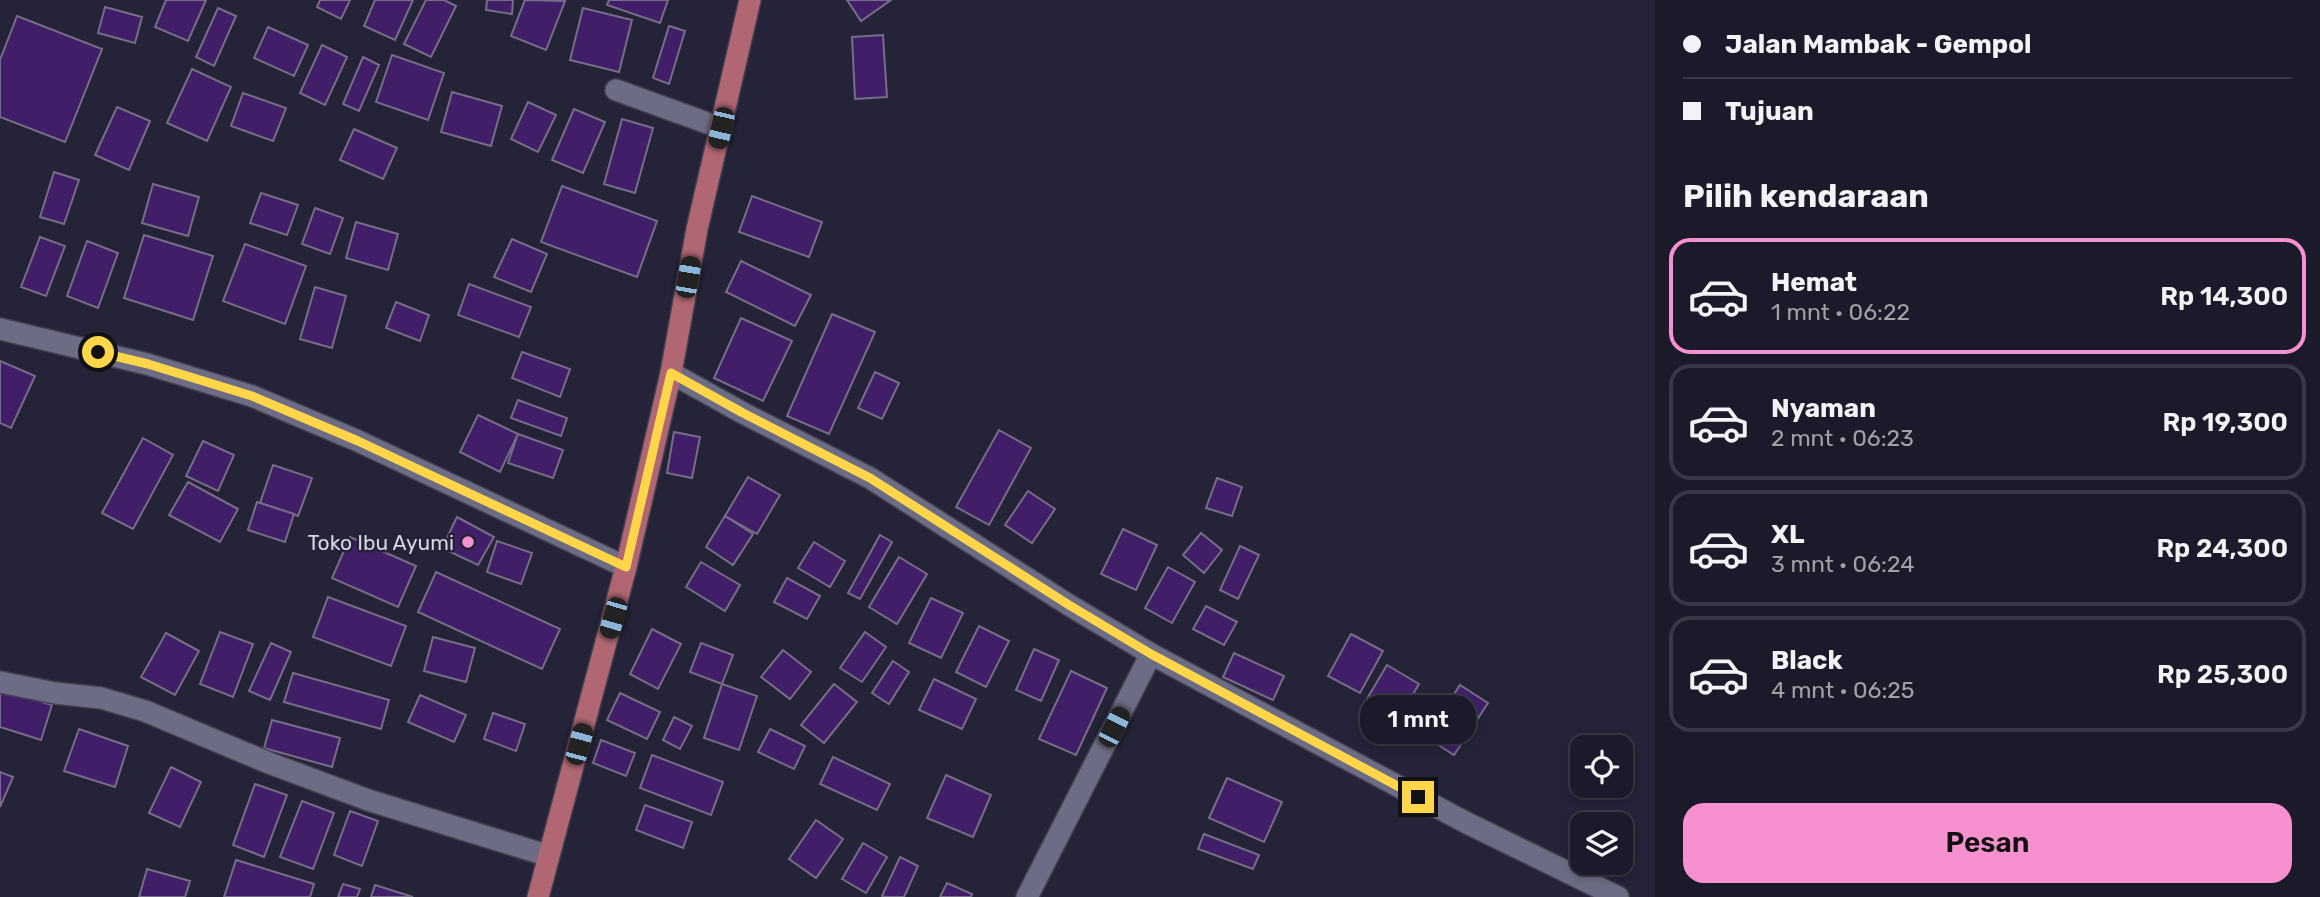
<!DOCTYPE html>
<html lang="id">
<meta charset="utf-8">
<style>
:root{--surface:#1b1a2a;--page:#242332;--text:#f1f3f6;--muted:#a0a1a8;--line:#393847;--accent:#f690cf}
body{margin:0;font-family:Rubik,sans-serif;background:var(--page);color:var(--text);height:100vh;display:flex;flex-direction:column;font-size:26px;white-space:nowrap}
*{box-sizing:border-box;margin:0}
p{font-size:23px;color:var(--muted)}
.icon{flex:none;width:38px;height:38px;fill:none;stroke:currentColor;stroke-width:2;stroke-linecap:round;stroke-linejoin:round}
.map{position:relative;flex:1;overflow:hidden}
.details{display:flex;flex-direction:column;background:var(--surface);width:665px}
.details>*{flex:none}
.hud{display:grid;align-content:center;height:154px;padding:0 28px;background:var(--surface)}
.controls{position:absolute;left:1570px;top:735px;display:grid;gap:14px}
.controls a{display:grid;place-items:center;width:63px;height:63px;border-radius:14px;background:var(--surface);box-shadow:0 4px 10px #0003,0 0 0 2px var(--line);font-size:35px}
.end{position:absolute;width:32px;height:32px;margin:-16px;border:9px solid #ffd54a;background:#111;box-shadow:0 0 0 4px #111}
.from{border-radius:50%}
.bubble{position:absolute;height:49px;border-radius:21px;background:var(--surface);box-shadow:0 4px 10px #0003,0 0 0 2px var(--line);font-size:23px;font-weight:600;line-height:49px;text-align:center}
.car{position:absolute;width:21px;height:42px;margin:-21px -10px;border-radius:9px;box-shadow:0 0 5px 2px #0007;background:linear-gradient(#222 24%,#8ab4d8 0 40%,#222 0 76%,#8ab4d8 0 86%,#222 0)}
.hud b{display:flex;align-items:center;gap:24px;height:66px;font-size:26px}
.hud b+b{border-top:2px solid var(--line)}
.hud i{width:18px;height:18px;background:var(--text)}
ul{padding:0;list-style:none}
li{display:flex;align-items:center;gap:21px;height:116px;margin:0 14px 10px;padding:0 14px;border:4px solid var(--line);border-radius:21px}
li div{flex:1}
li b{display:block;font-size:26px}
li em{font-style:normal;font-weight:600}
li.current{border-color:var(--accent)}
li>.icon{width:63px;height:63px;stroke-width:1.5}
h2{padding:0 28px;font-size:32px;line-height:84px}
.cta{display:flex;gap:14px;margin-top:auto;padding:14px 28px}
.cta a{flex:1;height:80px;border-radius:21px;background:var(--accent);color:#111;font-size:28px;font-weight:600;line-height:80px;text-align:center}
main{display:flex;flex:1;min-height:0}
.map>svg:first-child{display:block}
</style>
<main>
<div class="map">
<svg width="1655" height="897" viewBox="0 0 1655 897">
<rect width="100%" height="100%" fill="#242338"/>
<!-- building -->
<g fill="#401f68" stroke="#766d86" stroke-width="2">
<path d="M166,0h40l-18,41 -33,-14z"/>
<path d="M320,0h30l-9,19 -24,-12z"/>
<path d="M375,0h38l-18,40 -31,-14z"/>
<path d="M426,0h18l12,6 -25,51 -27,-13z"/>
<path d="M487,0h26l-1,14 -26,-4z"/>
<path d="M525,0l40,1 -19,49 -35,-14z"/>
<path d="M609,0h59l-8,23 -53,-18z"/>
<path d="M847,0h44l-30,21z"/>
<path d="M105,7l37,10 -7,26 -37,-10z"/>
<path d="M218,8l18,8 -22,50 -18,-9z"/>
<path d="M583,8l49,12 -13,52 -49,-12z"/>
<path d="M17,16l85,33 -37,93 -65,-25v-57z"/>
<path d="M669,26l16,5 -16,53 -16,-6z"/>
<path d="M268,27l40,18 -14,31 -40,-18z"/>
<path d="M883,35l4,62 -32,2 -3,-62z"/>
<path d="M322,45l25,12 -22,48 -25,-12z"/>
<path d="M392,55l52,18 -16,47 -52,-18z"/>
<path d="M363,57l16,8 -20,46 -16,-7z"/>
<path d="M192,69l39,18 -24,54 -40,-18z"/>
<path d="M452,92l50,14 -11,40 -50,-14z"/>
<path d="M243,93l43,15 -13,33 -42,-15z"/>
<path d="M528,102l28,13 -18,37 -27,-13z"/>
<path d="M117,107l33,14 -21,49 -34,-15z"/>
<path d="M574,109l31,13 -22,51 -31,-13z"/>
<path d="M622,119l31,9 -18,65 -31,-9z"/>
<path d="M354,129l43,19 -14,31 -43,-19z"/>
<path d="M54,172l25,8 -15,44 -24,-7z"/>
<path d="M153,184l46,13 -11,39 -46,-13z"/>
<path d="M562,186l95,35 -20,56 -96,-35z"/>
<path d="M261,193l37,12 -11,30 -37,-12z"/>
<path d="M752,196l70,26 -13,35 -70,-25z"/>
<path d="M315,208l28,10 -13,36 -28,-10z"/>
<path d="M356,222l42,12 -10,36 -42,-12z"/>
<path d="M144,235l69,21 -20,64 -69,-22z"/>
<path d="M40,237l25,9 -19,50 -25,-9z"/>
<path d="M512,239l35,15 -16,38 -37,-15z"/>
<path d="M87,241l31,12 -20,55 -31,-12z"/>
<path d="M245,244l61,22 -21,58 -62,-23z"/>
<path d="M741,261l70,34 -16,31 -69,-34z"/>
<path d="M469,284l62,23 -12,30 -61,-22z"/>
<path d="M315,287l31,9 -14,52 -32,-9z"/>
<path d="M396,302l33,13 -9,26 -34,-13z"/>
<path d="M832,314l43,18 -46,102 -42,-18z"/>
<path d="M741,318l51,23 -29,60 -49,-23z"/>
<path d="M522,352l48,17 -10,28 -48,-19z"/>
<path d="M0,361l35,15 -24,52 -11,-5z"/>
<path d="M875,372l24,11 -17,36 -24,-11z"/>
<path d="M518,400l49,18 -6,18 -50,-18z"/>
<path d="M478,415l40,19 -18,38 -40,-20z"/>
<path d="M999,430l32,18 -42,77 -33,-18z"/>
<path d="M674,432l26,5 -8,41 -25,-5z"/>
<path d="M518,434l45,16 -10,28 -45,-15z"/>
<path d="M143,438l30,17 -40,74 -31,-16z"/>
<path d="M203,441l31,14 -16,36 -32,-15z"/>
<path d="M273,465l39,13 -14,38 -38,-13z"/>
<path d="M748,477l32,18 -23,39 -32,-18z"/>
<path d="M1217,478l25,9 -10,29 -26,-8z"/>
<path d="M188,482l50,27 -18,33 -51,-27z"/>
<path d="M1028,491l27,18 -23,34 -27,-18z"/>
<path d="M257,502l37,12 -9,28 -37,-12z"/>
<path d="M725,516l28,18 -20,31 -27,-18z"/>
<path d="M457,517l37,20 -16,28 -36,-17z"/>
<path d="M1123,529l34,16 -21,45 -35,-16z"/>
<path d="M1201,533l21,17 -18,23 -21,-18z"/>
<path d="M880,535l12,7 -32,57 -12,-6z"/>
<path d="M350,537l66,29 -18,41 -66,-29z"/>
<path d="M497,541l35,12 -11,31 -34,-12z"/>
<path d="M814,542l31,19 -15,26 -32,-19z"/>
<path d="M1240,546l19,9 -21,44 -18,-9z"/>
<path d="M899,557l28,17 -30,50 -28,-17z"/>
<path d="M701,562l39,23 -15,26 -39,-24z"/>
<path d="M1168,567l27,15 -23,41 -27,-15z"/>
<path d="M436,572l124,57 -18,40 -124,-57z"/>
<path d="M787,578l33,18 -13,23 -33,-17z"/>
<path d="M328,597l78,29 -15,40 -78,-29z"/>
<path d="M931,598l32,15 -22,45 -32,-15z"/>
<path d="M1206,606l31,16 -13,23 -31,-16z"/>
<path d="M979,626l30,15 -23,46 -30,-15z"/>
<path d="M652,629l29,15 -23,45 -28,-15z"/>
<path d="M220,632l33,12 -20,53 -33,-13z"/>
<path d="M865,632l21,15 -24,35 -22,-14z"/>
<path d="M166,633l33,18 -24,44 -34,-18z"/>
<path d="M1351,634l32,17 -23,42 -32,-17z"/>
<path d="M433,637l42,11 -9,34 -42,-11z"/>
<path d="M271,643l20,9 -21,48 -21,-9z"/>
<path d="M701,643l32,12 -11,29 -32,-12z"/>
<path d="M1034,649l25,11 -18,41 -25,-11z"/>
<path d="M783,650l28,22 -21,27 -29,-22z"/>
<path d="M1234,653l50,23 -11,24 -50,-23z"/>
<path d="M893,661l16,11 -20,32 -17,-11z"/>
<path d="M1387,665l32,19 -26,44 -32,-19z"/>
<path d="M1071,671l36,17 -31,67 -37,-16z"/>
<path d="M293,673l96,27 -8,29 -97,-27z"/>
<path d="M934,679l42,20 -14,30 -43,-19z"/>
<path d="M722,684l35,12 -18,54 -35,-12z"/>
<path d="M834,684l23,18 -33,41 -23,-18z"/>
<path d="M1460,685l28,18 -34,52 -28,-18z"/>
<path d="M0,689l52,16 -11,35 -41,-13z"/>
<path d="M620,693l40,19 -13,27 -40,-19z"/>
<path d="M420,695l46,20 -12,27 -46,-20z"/>
<path d="M493,713l32,11 -9,27 -32,-12z"/>
<path d="M674,717l18,9 -12,23 -17,-9z"/>
<path d="M272,720l68,18 -8,29 -68,-19z"/>
<path d="M79,729l49,17 -13,41 -51,-16z"/>
<path d="M770,729l35,17 -11,23 -36,-17z"/>
<path d="M601,740l34,13 -9,23 -33,-13z"/>
<path d="M652,755l71,27 -12,33 -71,-27z"/>
<path d="M833,757l57,27 -13,26 -57,-26z"/>
<path d="M171,767l30,15 -21,45 -31,-14z"/>
<path d="M0,772l13,5 -13,30z"/>
<path d="M946,775l45,20 -18,42 -46,-19z"/>
<path d="M1227,778l55,24 -18,40 -55,-24z"/>
<path d="M255,784l32,11 -23,62 -31,-12z"/>
<path d="M302,801l32,12 -21,56 -33,-12z"/>
<path d="M645,805l47,17 -9,26 -47,-18z"/>
<path d="M350,811l28,10 -16,45 -28,-11z"/>
<path d="M816,820l27,19 -27,39 -27,-19z"/>
<path d="M1204,834l55,21 -6,14 -55,-20z"/>
<path d="M863,843l24,14 -21,36 -24,-14z"/>
<path d="M900,857l18,9 -14,31h-20l-2,-1z"/>
<path d="M236,860l78,24 -4,13h-86z"/>
<path d="M147,869l43,12 -5,16h-46z"/>
<path d="M947,883l25,11 -1,3h-31z"/>
<path d="M343,884l17,5 -3,8h-19z"/>
<path d="M375,885l38,12h-42z"/>
</g>
<g fill="none" stroke-linecap="round" stroke-linejoin="round">
<defs>
<g id="minor">
<path d="M616,90l105,38"/>
<path d="M671,373l72,40 127,65 199,127 82,49 314,168 153,75"/>
<path d="M0,682l55,11 46,5 44,13 124,52 99,37 181,56"/>
<path d="M1027,897l124,-243"/>
</g>
<path id="tertiary" d="M0,329l147,35 105,32 106,45 268,126"/>
<path id="primary" d="M538,897l88,-330 45,-194 26,-144 53,-229"/>
</defs>
<!-- minor casing -->
<use href="#minor" stroke="#424051" stroke-width="24"/>
<!-- tertiary casing -->
<use href="#tertiary" stroke="#424051" stroke-width="24"/>
<!-- primary casing -->
<use href="#primary" stroke="#424051" stroke-width="24"/>
<!-- minor -->
<use href="#minor" stroke="#6c6c84" stroke-width="21"/>
<!-- tertiary -->
<use href="#tertiary" stroke="#6c6c84" stroke-width="21"/>
<!-- primary -->
<use href="#primary" stroke="#b06773" stroke-width="21"/>
</g>
<g fill="none" stroke-linecap="round" stroke-linejoin="round">
<!-- route -->
<path stroke="#ffd54a" stroke-width="9" d="M98,352l50,12 104,32 106,45 268,126 45,-194 72,40 127,65 199,127 82,49 267,143"/>
</g>
<!-- markers -->
<circle fill="#f690cf" stroke="#242338" stroke-width="2.5" cx="468" cy="542" r="7"/>
<g text-anchor="middle" dominant-baseline="central" stroke-width="5" stroke-linejoin="round" paint-order="stroke">
<!-- poi labels -->
<g font-size="21" fill="#d5d5e3" stroke="#242338" text-anchor="end">
<text x="454" y="542">Toko Ibu Ayumi</text>
</g>
</g>
</svg>
<div class="controls">
<a><svg class="icon" aria-label="locate" viewBox="0 0 24 24"><circle cx="12" cy="12" r="6"/><path d="M12 2v4M12 18v4M2 12h4M18 12h4"/></svg></a>
<a><svg class="icon" aria-label="layers" viewBox="0 0 24 24"><path d="M12 4l9 5-9 5-9-5zM3 14l9 5 9-5"/></svg></a>
</div>
<i class="end from" style="left:98px;top:352px"></i>
<i class="end" style="left:1418px;top:797px"></i>
<div class="bubble" style="left:1360px;top:695px;width:116px">1 mnt</div>
<i class="car" style="left:721px;top:128px;rotate:193deg"></i>
<i class="car" style="left:688px;top:277px;rotate:10deg"></i>
<i class="car" style="left:613px;top:618px;rotate:196deg"></i>
<i class="car" style="left:1114px;top:727px;rotate:27deg"></i>
<i class="car" style="left:579px;top:744px;rotate:15deg"></i>
</div>
<section class="details">
<div class="hud">
<b><i class="from"></i>Jalan Mambak - Gempol</b>
<b><i></i>Tujuan</b>
</div>
<h2>Pilih kendaraan</h2>
<ul>
<li class="current"><svg class="icon" aria-label="car" viewBox="0 0 24 24"><path d="M5 17H2v-5l4-1 3-4h7l3 4 3 1v5h-3M9 17h6M6 11h13"/><circle cx="7" cy="17" r="2"/><circle cx="17" cy="17" r="2"/></svg><div><b>Hemat</b><p>1 mnt · 06:22</p></div><em>Rp 14,300</em></li>
<li><svg class="icon" aria-label="car" viewBox="0 0 24 24"><path d="M5 17H2v-5l4-1 3-4h7l3 4 3 1v5h-3M9 17h6M6 11h13"/><circle cx="7" cy="17" r="2"/><circle cx="17" cy="17" r="2"/></svg><div><b>Nyaman</b><p>2 mnt · 06:23</p></div><em>Rp 19,300</em></li>
<li><svg class="icon" aria-label="car" viewBox="0 0 24 24"><path d="M5 17H2v-5l4-1 3-4h7l3 4 3 1v5h-3M9 17h6M6 11h13"/><circle cx="7" cy="17" r="2"/><circle cx="17" cy="17" r="2"/></svg><div><b>XL</b><p>3 mnt · 06:24</p></div><em>Rp 24,300</em></li>
<li><svg class="icon" aria-label="car" viewBox="0 0 24 24"><path d="M5 17H2v-5l4-1 3-4h7l3 4 3 1v5h-3M9 17h6M6 11h13"/><circle cx="7" cy="17" r="2"/><circle cx="17" cy="17" r="2"/></svg><div><b>Black</b><p>4 mnt · 06:25</p></div><em>Rp 25,300</em></li>
</ul>
<div class="cta"><a>Pesan</a></div>
</section>
</main>
